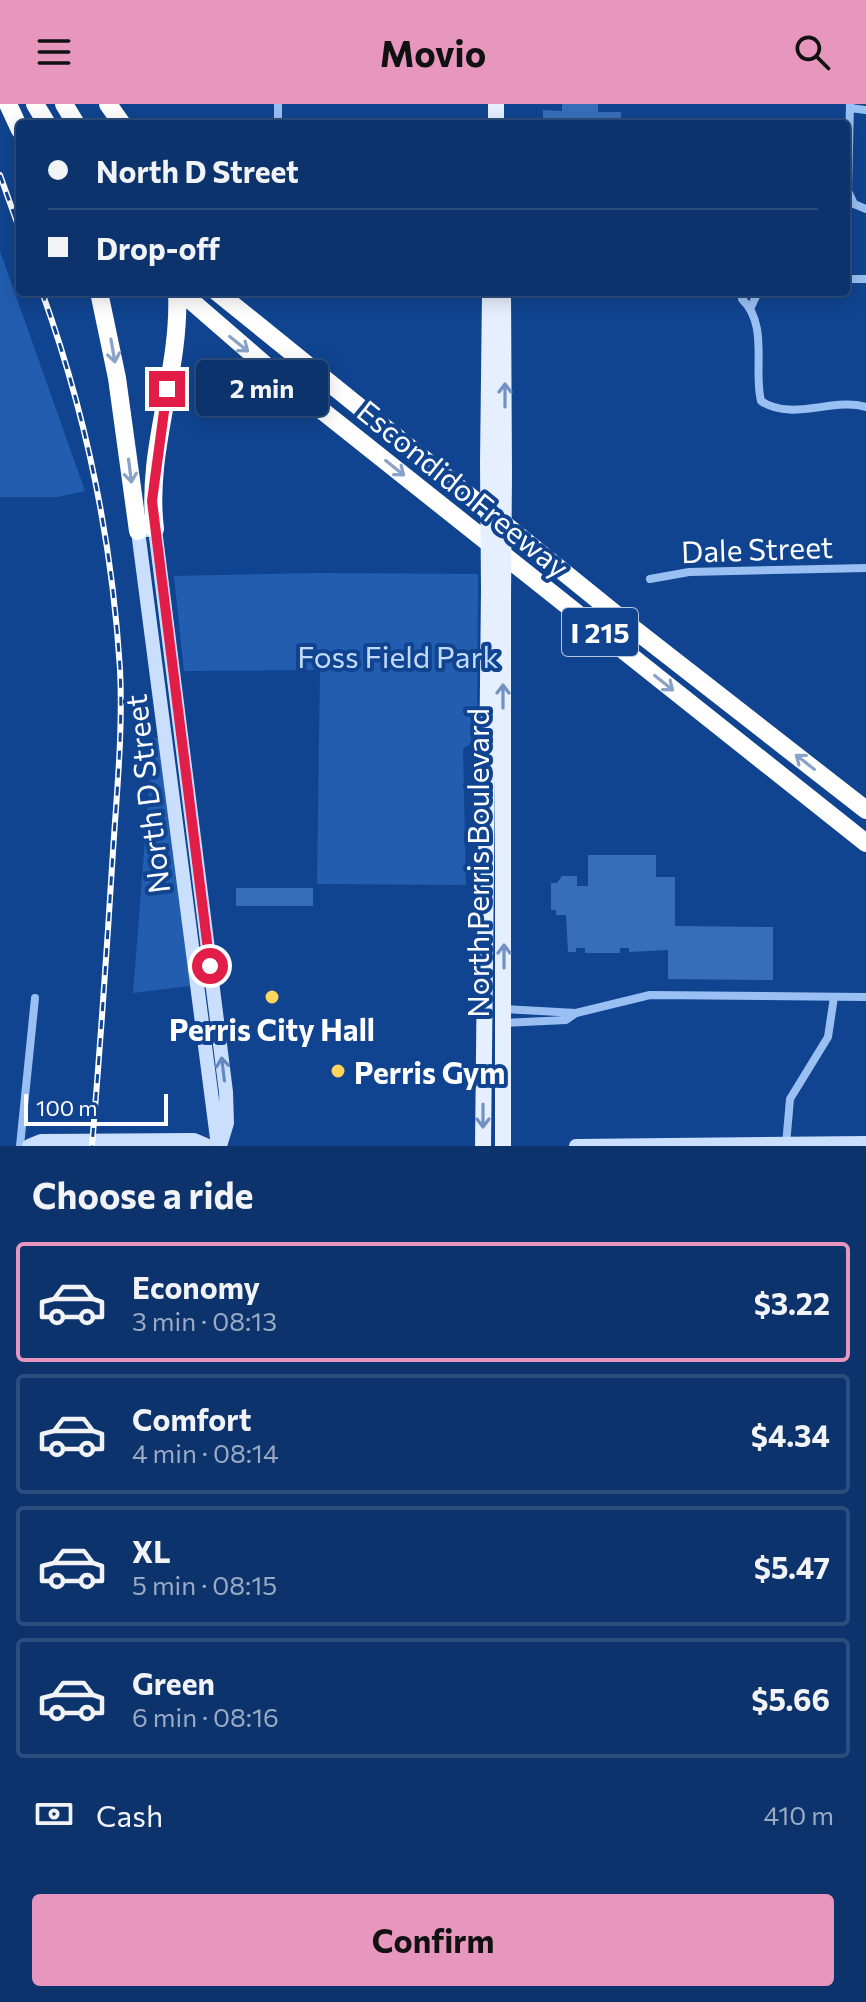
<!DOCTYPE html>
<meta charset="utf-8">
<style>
:root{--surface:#0c336c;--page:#153b72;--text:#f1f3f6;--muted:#9aaac2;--line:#2c4e7f;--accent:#e797bd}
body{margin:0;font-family:Commissioner,sans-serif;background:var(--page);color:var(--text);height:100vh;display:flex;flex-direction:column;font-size:30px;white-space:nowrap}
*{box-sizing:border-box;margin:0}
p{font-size:26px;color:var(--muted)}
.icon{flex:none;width:44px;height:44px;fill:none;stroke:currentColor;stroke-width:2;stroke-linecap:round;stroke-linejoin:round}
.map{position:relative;height:1042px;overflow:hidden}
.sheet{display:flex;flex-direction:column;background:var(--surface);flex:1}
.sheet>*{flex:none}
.hud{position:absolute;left:16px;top:16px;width:834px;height:176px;border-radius:8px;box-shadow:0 4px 20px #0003,0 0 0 2px var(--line);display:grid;align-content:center;height:176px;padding:0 32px;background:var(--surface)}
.scale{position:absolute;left:24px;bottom:20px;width:144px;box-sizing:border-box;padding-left:8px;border:4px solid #fff;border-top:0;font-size:22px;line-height:28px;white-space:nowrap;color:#fff;-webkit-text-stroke:6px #104490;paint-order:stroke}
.end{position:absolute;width:36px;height:36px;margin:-18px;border:10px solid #e11d48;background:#fff;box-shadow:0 0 0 4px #fff}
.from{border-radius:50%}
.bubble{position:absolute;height:56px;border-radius:8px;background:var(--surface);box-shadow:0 4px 20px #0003,0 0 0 2px var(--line);font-size:26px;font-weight:700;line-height:56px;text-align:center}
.hud b{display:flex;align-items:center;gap:28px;height:76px;font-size:30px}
.hud b+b{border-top:2px solid var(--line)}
.hud i{width:20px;height:20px;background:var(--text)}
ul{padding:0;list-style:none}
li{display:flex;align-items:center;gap:24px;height:120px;margin:0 16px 12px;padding:0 16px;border:4px solid var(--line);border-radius:8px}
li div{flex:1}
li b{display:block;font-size:30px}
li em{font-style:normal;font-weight:700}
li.current{border-color:var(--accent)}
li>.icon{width:72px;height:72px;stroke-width:1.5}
h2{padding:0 32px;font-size:36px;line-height:96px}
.pay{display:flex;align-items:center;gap:20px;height:88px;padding:0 32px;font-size:30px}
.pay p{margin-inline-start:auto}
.cta{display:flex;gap:16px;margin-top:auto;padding:16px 32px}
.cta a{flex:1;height:92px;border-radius:8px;background:var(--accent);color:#111;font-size:32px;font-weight:700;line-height:92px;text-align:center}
header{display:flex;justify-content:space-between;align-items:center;height:104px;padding:0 32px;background:var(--accent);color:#111;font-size:36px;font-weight:700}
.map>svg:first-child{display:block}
</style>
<header><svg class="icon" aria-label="menu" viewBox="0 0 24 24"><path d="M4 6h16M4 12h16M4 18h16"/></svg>Movio<svg class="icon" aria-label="search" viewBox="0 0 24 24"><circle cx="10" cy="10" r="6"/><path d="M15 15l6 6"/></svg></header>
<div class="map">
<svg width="866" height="1042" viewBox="0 0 866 1042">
<rect width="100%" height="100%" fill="#104490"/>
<!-- green -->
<g fill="#225db0">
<path d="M0,147l85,240 -27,6h-58z"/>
<path d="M321,469l157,1 -1,165 -14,10 3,136 -149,-1 3,-214 -136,1 -10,-95z"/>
<path d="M153,634h7l30,248 -57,7z"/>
</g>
<!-- building -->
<g fill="#386eb9">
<path d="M562,0h36v8h23v12h-78v-14l19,1z"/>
<path d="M588,751h68v22h19v49l98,1v53l-105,-1v-29l-39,2v-4h-9v5h-35v-5h-9v4h-8l-2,-37h-10v-5h-5v-27h6l5,-7h15v10h11z"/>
<rect x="236" y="784" width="77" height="18"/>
</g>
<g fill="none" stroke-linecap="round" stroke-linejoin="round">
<!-- street -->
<g stroke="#9ac0f3" stroke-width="8">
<path d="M850,0l-2,87 6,13 12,5"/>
<path d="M850,4l16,2"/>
<path d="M278,20v-20"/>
<path d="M846,175h20"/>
<path d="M742,188v7c27,26 11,70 19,102 31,21 72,-4 105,6"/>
<path d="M751,203l7,-15"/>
<path d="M650,475l39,-7 177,-4"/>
<path d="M505,905l71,4 -10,7 -61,3"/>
<path d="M576,909l74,-18 216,2"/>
<path d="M786,1041l4,-46 38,-62 6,-40"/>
<path d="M20,1042l15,-148"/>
</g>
<!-- secondary -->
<g stroke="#cadefd" stroke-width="14">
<path d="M29,1042l12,-5 153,-1 14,6"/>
<path d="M218,1042l-80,-615 17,-2 71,563 1,31 -7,23"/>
<path d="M576,1042l290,-3"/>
</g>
<!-- primary -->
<g stroke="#e6efff" stroke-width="16">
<path d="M496,0v20"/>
<path d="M503,188l1,181"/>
<path d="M488,359l2,-171"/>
<path d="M483,1042l6,-556"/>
<path d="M503,1042v-547"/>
</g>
<!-- highway -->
<g stroke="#fff" stroke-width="18">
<path d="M8,0l12,26"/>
<path d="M35,0l12,20"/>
<path d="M64,0l12,20"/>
<path d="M108,0l14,20"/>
<path d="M99,188l18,86 21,153"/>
<path d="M181,188l90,78 595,473"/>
<path d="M217,188l417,337 232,181"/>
<path d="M155,425c-10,-79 26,-157 22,-237"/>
</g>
<defs>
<g id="rail">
<path d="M0,71l20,56"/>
<path d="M42,188c44,122 70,248 78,377 3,61 -3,121 -7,182 -6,98 -13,197 -21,295"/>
</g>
</defs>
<!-- rail casing -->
<use href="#rail" stroke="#fff" stroke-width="6"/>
<!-- rail -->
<use href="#rail" stroke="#104490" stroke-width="3" stroke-dasharray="9" stroke-linecap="butt"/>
<!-- primary-bridge -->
<g stroke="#e6efff" stroke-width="16">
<path d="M488,359l1,127"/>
<path d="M503,495l1,-126"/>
</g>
</g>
<!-- one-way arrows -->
<defs><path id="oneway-shaft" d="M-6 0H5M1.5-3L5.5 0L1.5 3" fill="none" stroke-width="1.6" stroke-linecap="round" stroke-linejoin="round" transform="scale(2)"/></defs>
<g stroke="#88a2c8">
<use href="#oneway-shaft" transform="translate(239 240) rotate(39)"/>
<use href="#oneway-shaft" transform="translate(113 247) rotate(80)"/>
<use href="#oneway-shaft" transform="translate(395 364) rotate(39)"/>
<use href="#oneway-shaft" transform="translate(130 367) rotate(83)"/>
<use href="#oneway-shaft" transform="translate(664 579) rotate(39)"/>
<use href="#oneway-shaft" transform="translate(805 658) rotate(-142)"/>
</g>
<g stroke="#7091c2">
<use href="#oneway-shaft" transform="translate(505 291) rotate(-90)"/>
<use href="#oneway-shaft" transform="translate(503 592) rotate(-90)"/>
<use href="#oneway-shaft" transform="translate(504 852) rotate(-90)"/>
<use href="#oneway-shaft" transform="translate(483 1012) rotate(90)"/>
</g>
<use stroke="#6489c1" href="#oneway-shaft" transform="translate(223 965) rotate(-97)"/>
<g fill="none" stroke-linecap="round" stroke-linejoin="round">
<!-- route -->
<path stroke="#e11d48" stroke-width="10" d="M167,285l-15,112 58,465"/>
</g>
<!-- markers -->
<g fill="#ffd55c" stroke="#104490" stroke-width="3">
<circle cx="272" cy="893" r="8"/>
<circle cx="338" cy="967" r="8"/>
</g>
<g text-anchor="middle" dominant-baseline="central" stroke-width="8" stroke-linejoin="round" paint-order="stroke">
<!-- shield labels -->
<rect fill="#104490" stroke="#b7c7de" stroke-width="2" x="562" y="504" width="76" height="48" rx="6"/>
<g font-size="28" font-weight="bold" fill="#fff">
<text x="600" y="528">I 215</text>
</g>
<!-- street labels -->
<g font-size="30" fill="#fff" stroke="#104490">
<text transform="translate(464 384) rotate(39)">Escondido Freeway</text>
<text transform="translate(757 444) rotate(-2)">Dale Street</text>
<text transform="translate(146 690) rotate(-97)">North D Street</text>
<text transform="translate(476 759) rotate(-90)">North Perris Boulevard</text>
</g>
<!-- park labels -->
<g font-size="30" fill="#c2dbfd" stroke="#104490">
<text x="398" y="551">Foss Field Park</text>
</g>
<!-- poi labels -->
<g font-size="30" font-weight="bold" fill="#fff" stroke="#104490">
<text x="272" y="924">Perris City Hall</text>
<text x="354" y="967" text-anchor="start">Perris Gym</text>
</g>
</g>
</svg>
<div class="scale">100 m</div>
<i class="end from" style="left:210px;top:862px"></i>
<i class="end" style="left:167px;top:285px"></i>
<div class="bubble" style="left:196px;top:256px;width:132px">2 min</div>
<div class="hud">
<b><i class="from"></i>North D Street</b>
<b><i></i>Drop-off</b>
</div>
</div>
<section class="sheet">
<h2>Choose a ride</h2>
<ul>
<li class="current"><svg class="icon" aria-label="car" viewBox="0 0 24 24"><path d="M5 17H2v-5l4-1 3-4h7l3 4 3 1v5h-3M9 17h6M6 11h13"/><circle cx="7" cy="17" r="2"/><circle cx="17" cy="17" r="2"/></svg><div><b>Economy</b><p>3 min · 08:13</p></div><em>$3.22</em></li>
<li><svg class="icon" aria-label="car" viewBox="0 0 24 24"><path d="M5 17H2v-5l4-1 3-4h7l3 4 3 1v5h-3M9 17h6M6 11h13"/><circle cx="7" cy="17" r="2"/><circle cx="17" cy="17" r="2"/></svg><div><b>Comfort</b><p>4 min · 08:14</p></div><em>$4.34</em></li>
<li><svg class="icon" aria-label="car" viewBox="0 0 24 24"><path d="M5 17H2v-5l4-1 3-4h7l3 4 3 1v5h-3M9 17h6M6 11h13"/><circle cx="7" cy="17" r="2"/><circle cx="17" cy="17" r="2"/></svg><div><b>XL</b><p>5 min · 08:15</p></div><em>$5.47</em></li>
<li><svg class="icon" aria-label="car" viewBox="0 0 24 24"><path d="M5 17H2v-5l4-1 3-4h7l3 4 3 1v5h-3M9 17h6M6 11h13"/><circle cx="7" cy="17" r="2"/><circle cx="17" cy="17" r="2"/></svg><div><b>Green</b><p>6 min · 08:16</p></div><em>$5.66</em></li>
</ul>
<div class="pay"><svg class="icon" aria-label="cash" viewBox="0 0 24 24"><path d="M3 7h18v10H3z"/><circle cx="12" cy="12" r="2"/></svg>Cash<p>410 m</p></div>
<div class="cta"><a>Confirm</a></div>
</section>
